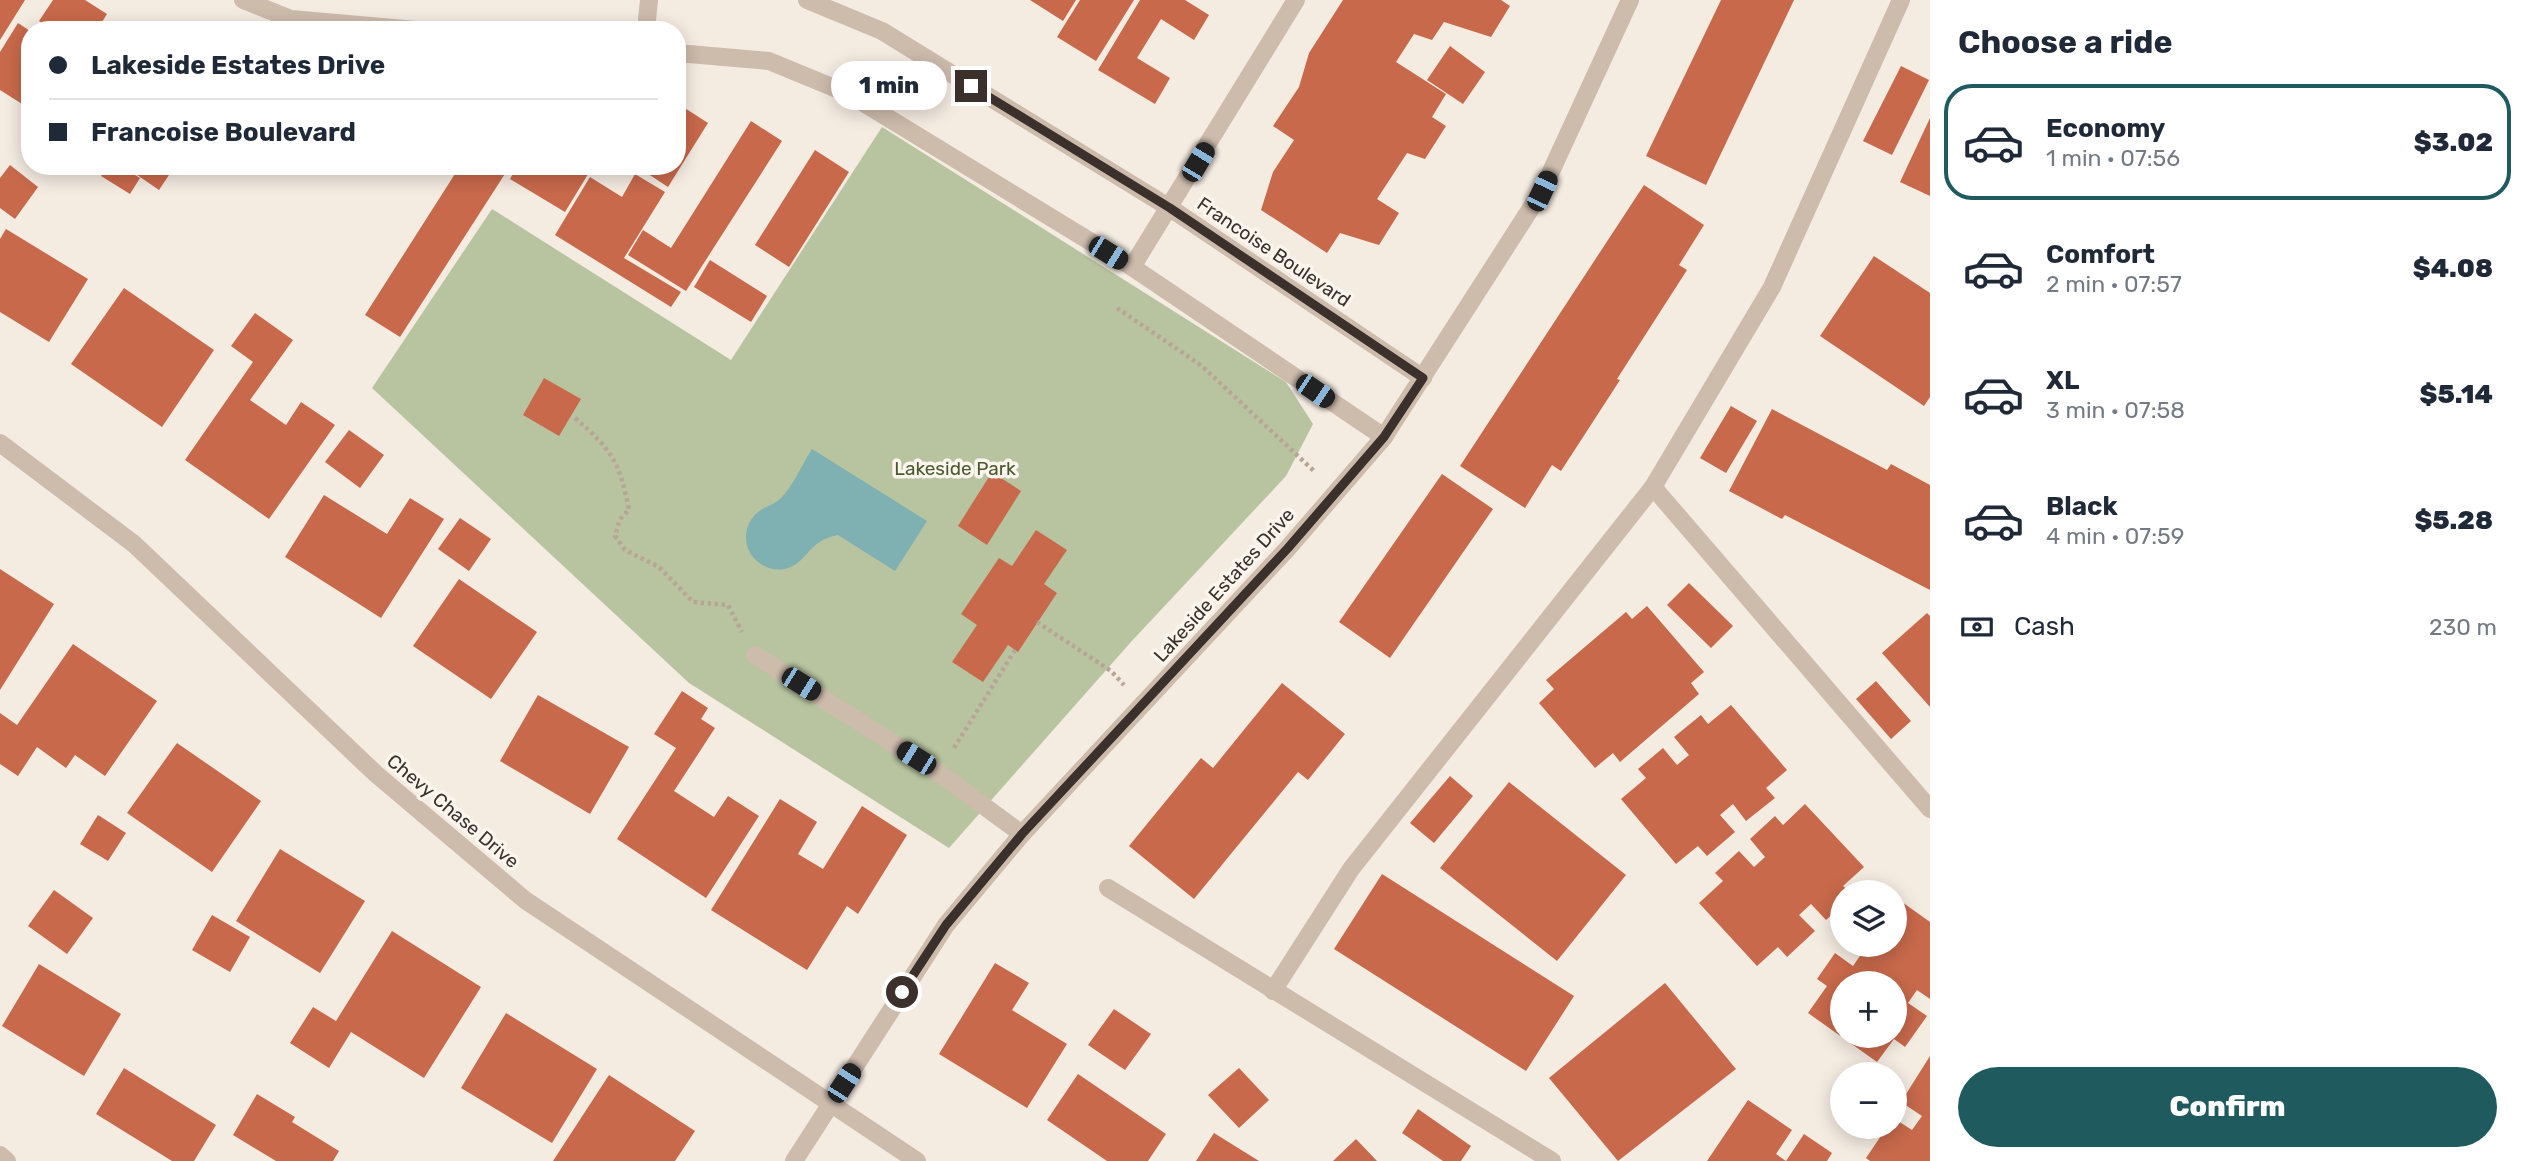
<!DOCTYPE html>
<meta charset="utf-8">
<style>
:root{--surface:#fff;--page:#f2f2f3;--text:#1f2937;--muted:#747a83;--line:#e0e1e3;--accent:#1f5a5e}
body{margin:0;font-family:Rubik,sans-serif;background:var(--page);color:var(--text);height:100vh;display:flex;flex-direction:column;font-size:26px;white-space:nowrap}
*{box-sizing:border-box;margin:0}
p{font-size:23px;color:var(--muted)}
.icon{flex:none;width:38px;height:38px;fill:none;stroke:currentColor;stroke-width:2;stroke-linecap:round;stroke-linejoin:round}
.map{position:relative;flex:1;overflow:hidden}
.sheet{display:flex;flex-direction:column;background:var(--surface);width:595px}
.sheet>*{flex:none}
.banner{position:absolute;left:21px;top:21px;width:665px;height:154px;border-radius:28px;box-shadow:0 4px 18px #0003;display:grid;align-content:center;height:154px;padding:0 28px;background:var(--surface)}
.buttons{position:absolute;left:1830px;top:880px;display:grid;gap:14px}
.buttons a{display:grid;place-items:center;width:77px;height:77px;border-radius:50%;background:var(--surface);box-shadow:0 4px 18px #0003;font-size:35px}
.end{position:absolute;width:32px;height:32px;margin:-16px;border:9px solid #3b302b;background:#fff;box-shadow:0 0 0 4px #fff}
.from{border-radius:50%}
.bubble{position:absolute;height:49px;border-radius:24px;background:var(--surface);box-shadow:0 4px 18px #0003;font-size:23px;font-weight:800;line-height:49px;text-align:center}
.car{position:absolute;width:21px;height:42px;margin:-21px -10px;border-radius:9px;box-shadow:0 0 5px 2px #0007;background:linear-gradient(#222 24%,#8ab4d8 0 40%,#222 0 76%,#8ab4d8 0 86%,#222 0)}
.banner b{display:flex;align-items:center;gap:24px;height:66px;font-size:26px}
.banner b+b{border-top:2px solid var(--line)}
.banner i{width:18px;height:18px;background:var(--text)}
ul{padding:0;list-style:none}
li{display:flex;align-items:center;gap:21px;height:116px;margin:0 14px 10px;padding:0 14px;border:4px solid transparent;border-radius:28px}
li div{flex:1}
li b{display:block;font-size:26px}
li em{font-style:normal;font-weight:800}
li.on{border-color:var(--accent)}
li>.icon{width:63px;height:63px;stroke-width:1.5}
h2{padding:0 28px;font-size:32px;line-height:84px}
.pay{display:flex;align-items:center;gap:18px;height:77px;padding:0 28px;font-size:26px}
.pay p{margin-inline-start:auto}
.button{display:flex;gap:14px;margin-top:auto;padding:14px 28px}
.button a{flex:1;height:80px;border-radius:42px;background:var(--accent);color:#fff;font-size:28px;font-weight:800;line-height:80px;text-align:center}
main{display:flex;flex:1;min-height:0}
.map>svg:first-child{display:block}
</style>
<main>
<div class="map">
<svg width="1930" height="1161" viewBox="0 0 1930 1161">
<rect width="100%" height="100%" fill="#f4ebe1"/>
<!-- green -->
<path fill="#b8c4a0" d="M882,127l404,255 27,42 -27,52 -156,167 -181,205 -260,-165 -317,-295 120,-179 239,151z"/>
<!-- water -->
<path fill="#7fb0b2" d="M812,449l115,72 -32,50 -57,-36c-30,5 -31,29 -53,34 -11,2 -21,-1 -29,-9 -14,-12 -13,-35 1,-47 6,-6 17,-8 23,-14 13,-12 22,-35 32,-50z"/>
<!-- building -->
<g fill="#c8694b" fill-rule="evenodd">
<path d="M0,0h25l-25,40z"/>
<path d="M53,0h32l22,14 -10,16h-45l-13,-9z"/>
<path d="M1030,0h46l-13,21z"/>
<path d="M1080,0h54l-38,61 -39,-24z"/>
<path d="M1140,0h45l24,15 -15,25 -33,-21 -24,39 33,20 -15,26 -57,-34z"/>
<path d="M1343,0h158l9,6 -19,31 -47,-15 -12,18 -18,-6 -18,28 50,32 -14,23 14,9 -21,33 -18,-6 -30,46 22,14 -20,32 -39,-12 -13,20 -66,-43 12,-38 21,-32 -21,-14 26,-39 10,-34z"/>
<path d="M1721,0h73l-88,185 -60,-29z"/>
<path d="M18,23l12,8v78l-30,-19v-38z"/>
<path d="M1450,46l35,26 -22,32 -36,-24z"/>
<path d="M1901,66l28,14 -37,75 -29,-14z"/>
<path d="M677,103l31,20 -40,64 -32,-21h41z"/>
<path d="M1930,118v78l-30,-14z"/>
<path d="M751,121l31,20 -96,150 -58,-36 15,-25 28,18z"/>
<path d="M815,150l34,22 -60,95 -34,-22z"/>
<path d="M10,165l28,22 -23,32 -15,-11v-30z"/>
<path d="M107,166h13l20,12 -10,16 -29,-18z"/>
<path d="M124,166h51l-16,24z"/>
<path d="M460,166h50l-110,171 -35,-22z"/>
<path d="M517,166h76l-28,46 -55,-33z"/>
<path d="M635,174l30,18 -41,66 57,34 -10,15 -116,-72 35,-58 32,20z"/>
<path d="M1644,185l60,40 -25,40 8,5 -70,109 3,1 -59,91 -9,-6 -27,43 -65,-42z"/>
<path d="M6,229l82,50 -39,63 -49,-30v-73z"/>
<path d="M1874,256l56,37v104l-6,9 -104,-70z"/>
<path d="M710,260l57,36 -16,26 -57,-35z"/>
<path d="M124,288l90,62 -52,77 -91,-63z"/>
<path d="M255,313l38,27 -43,60 36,25 15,-23 34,23 -66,94 -84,-59 68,-98 -22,-16z"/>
<path d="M544,378l37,21 -22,37 -36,-21z"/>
<path d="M1731,406l26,15 -31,52 -26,-15z"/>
<path d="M1772,409l115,61 4,-6 39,21v105l-145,-75 -3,4 -53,-28z"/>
<path d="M349,430l35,25 -24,33 -35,-26z"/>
<path d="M992,472l29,19 -34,54 -29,-19z"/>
<path d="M1442,474l51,35 -103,149 -51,-36z"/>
<path d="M324,495l63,39 23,-36 34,21 -63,99 -96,-61z"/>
<path d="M460,518l31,21 -22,32 -31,-22z"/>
<path d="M1036,530l31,20 -23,34 13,9 -39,59 -10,-7 -25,37 -31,-20 25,-37 -16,-11 38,-56 13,8z"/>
<path d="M0,569l54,35 -54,86z"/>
<path d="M459,579l78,53 -46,67 -78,-53z"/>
<path d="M1689,583l44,43 -22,22 -44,-43z"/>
<path d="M1647,606l57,66 -13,11 8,11 -79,68 -7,-9 -18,15 -56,-65 15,-14 -8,-9 80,-68 6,7z"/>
<path d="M1927,613l3,3v91l-48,-54z"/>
<path d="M73,644l84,57 -52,75 -30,-21 -9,13 -29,-21 -19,29 -18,-12v-51l17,12z"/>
<path d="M1876,681l35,40 -20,18 -35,-40z"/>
<path d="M1282,683l63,51 -37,46 -10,-8 -104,127 -65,-53 72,-88 12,10z"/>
<path d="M682,691l26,17 -7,11 14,9 -41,63 40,26 14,-21 31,20 -53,82 -89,-59 59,-91 -22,-14z"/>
<path d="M538,695l91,52 -39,67 -90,-53z"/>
<path d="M1731,705l56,65 -21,18 9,10 -29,23 -13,-17 -13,11 15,17 -28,24 -9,-10 -22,18 -55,-65 25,-21 -8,-9 25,-21 14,17 12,-10 -15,-18 27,-22 7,9z"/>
<path d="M177,743l84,58 -49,71 -85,-59z"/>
<path d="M1450,776l23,20 -39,47 -24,-20z"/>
<path d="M1509,782l117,93 -69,86 -117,-93z"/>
<path d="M780,799l37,23 -19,32 25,15 39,-63 45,29 -49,79 -11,-8 -40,64 -96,-60z"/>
<path d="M1805,804l59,63 -21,19 7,6h-7v13l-17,15 -15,-16 -12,11 16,16 -28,26 -9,-10 -21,19 -58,-63 24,-22 -8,-8 24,-22 15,16 11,-10 -15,-18 25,-23 8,9z"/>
<path d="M98,815l28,18 -18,28 -28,-17z"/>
<path d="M280,849l85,52 -45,72 -84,-52z"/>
<path d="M1382,874l192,122 -48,75 -192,-122z"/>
<path d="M54,890l39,28 -26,36 -39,-28z"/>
<path d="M1895,897l35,25v77l-13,-9 -9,13 19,13 -22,31 -11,-8 -17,23 -69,-49 19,-27 -10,-7 18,-26 18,13 9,-13 -11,-8h44zM1843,984h52v52h-52z"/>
<path d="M212,915l38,22 -20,35 -38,-22z"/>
<path d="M392,931l89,56 -57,91 -73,-46 -22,36 -39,-25 23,-36 23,14z"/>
<path d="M995,963l34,20 -17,27 55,34 -40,64 -88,-54z"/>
<path d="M39,964l82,50 -37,62 -82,-50z"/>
<path d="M1665,983l71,86 -118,92 -69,-83z"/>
<path d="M1114,1009l37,25 -26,36 -37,-25z"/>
<path d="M506,1013l91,56 -45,74 -91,-55z"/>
<path d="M1930,1056v105h-60l-4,-3 21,-31h8v-8l17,11 10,-14 -21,-14z"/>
<path d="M124,1068l92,57 -22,36h-22l-76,-47z"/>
<path d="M1239,1068l30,32 -30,28 -31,-33z"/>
<path d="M1078,1074l88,60 -18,27h-41l-60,-41z"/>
<path d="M609,1075l86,56 -20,30h-122z"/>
<path d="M257,1094l38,23 -3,5 47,29 -6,10h-57l-43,-26z"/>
<path d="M1748,1100l44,30 -16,24 10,7 18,-27 28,19 -5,8h-120z"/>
<path d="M1418,1109l53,37 -10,15h-18l-41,-28z"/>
<path d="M1214,1133l45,28h-63z"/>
<path d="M1356,1139l21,22h-44z"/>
</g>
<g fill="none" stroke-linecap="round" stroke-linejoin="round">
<!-- path -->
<g stroke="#b9a596" stroke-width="4.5" stroke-dasharray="3.5 3.5" stroke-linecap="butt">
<path d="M1117,308l85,58 113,106"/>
<path d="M575,418c38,33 44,43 54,92l-9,9 -5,17 10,14 34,17 34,35 35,3 14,27"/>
<path d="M1037,622l74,49 13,14"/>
<path d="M954,748l61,-98"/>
</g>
<!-- minor -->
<g stroke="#cdbbac" stroke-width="18">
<path d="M243,0l48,19 125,11"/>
<path d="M807,0l75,31 288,177 253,170"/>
<path d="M646,30l3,-30"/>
<path d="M677,53l92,8 80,33 283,173 252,170"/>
<path d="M1132,267l164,-267"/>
<path d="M0,443l134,101 242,230 149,126 392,261"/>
<path d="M1653,487l277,322"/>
<path d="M755,655l184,118 83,61"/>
<path d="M1108,888l444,273"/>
<path d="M1273,991l78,-122 302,-382 119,-200 129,-287"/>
<path d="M0,1155l7,6"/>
<path d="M794,1161l152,-236 76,-91 266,-286 96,-111 158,-246 88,-191"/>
</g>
</g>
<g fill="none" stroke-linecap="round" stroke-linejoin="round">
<!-- route -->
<path stroke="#3b302b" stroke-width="9" d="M902,992l44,-67 76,-91 266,-286 96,-111 39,-59 -253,-170 -199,-122"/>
</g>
<g text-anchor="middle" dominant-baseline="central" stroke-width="7" stroke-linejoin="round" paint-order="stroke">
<!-- street labels -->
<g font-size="19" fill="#3b302b" stroke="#fbf5ee">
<text transform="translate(1274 252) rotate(34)">Francoise Boulevard</text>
<text transform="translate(1224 585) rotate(-48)">Lakeside Estates Drive</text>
<text transform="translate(453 811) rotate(40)">Chevy Chase Drive</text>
</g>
<!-- park labels -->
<g font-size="19" fill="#4a5a2e" stroke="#fbf5ee">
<text x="955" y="468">Lakeside Park</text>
</g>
</g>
</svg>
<div class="buttons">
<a><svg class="icon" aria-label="layers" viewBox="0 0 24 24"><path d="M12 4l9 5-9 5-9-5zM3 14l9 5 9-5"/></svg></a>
<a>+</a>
<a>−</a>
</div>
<i class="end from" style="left:902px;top:992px"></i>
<i class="end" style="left:971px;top:86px"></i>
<div class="bubble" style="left:831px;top:61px;width:116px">1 min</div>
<i class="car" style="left:1198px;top:162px;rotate:31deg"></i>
<i class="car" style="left:1542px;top:191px;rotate:25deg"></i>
<i class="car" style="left:1108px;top:253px;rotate:122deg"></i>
<i class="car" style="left:1315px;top:391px;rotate:124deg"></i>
<i class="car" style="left:801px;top:684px;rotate:122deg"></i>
<i class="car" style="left:916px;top:758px;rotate:302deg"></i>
<i class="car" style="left:844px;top:1083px;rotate:33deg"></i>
<div class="banner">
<b><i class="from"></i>Lakeside Estates Drive</b>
<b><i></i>Francoise Boulevard</b>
</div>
</div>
<section class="sheet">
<h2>Choose a ride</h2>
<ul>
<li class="on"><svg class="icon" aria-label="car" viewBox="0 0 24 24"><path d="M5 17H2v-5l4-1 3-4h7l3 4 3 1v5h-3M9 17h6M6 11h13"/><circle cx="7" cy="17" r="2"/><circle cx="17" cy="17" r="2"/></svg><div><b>Economy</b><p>1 min · 07:56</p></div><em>$3.02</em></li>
<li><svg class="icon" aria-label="car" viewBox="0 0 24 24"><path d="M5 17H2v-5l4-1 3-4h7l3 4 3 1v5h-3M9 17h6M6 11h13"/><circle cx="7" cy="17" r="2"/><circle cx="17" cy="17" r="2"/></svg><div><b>Comfort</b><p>2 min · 07:57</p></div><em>$4.08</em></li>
<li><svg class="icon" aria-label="car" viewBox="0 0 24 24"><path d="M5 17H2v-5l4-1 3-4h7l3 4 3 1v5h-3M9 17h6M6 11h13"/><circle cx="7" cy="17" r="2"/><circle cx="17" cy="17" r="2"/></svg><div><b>XL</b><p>3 min · 07:58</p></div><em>$5.14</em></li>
<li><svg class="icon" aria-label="car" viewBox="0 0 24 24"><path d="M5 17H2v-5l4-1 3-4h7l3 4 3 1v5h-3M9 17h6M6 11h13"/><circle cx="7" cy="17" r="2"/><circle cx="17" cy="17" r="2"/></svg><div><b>Black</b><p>4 min · 07:59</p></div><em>$5.28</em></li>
</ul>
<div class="pay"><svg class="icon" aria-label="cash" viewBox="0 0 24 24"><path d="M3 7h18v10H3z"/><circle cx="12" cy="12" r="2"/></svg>Cash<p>230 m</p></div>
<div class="button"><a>Confirm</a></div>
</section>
</main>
